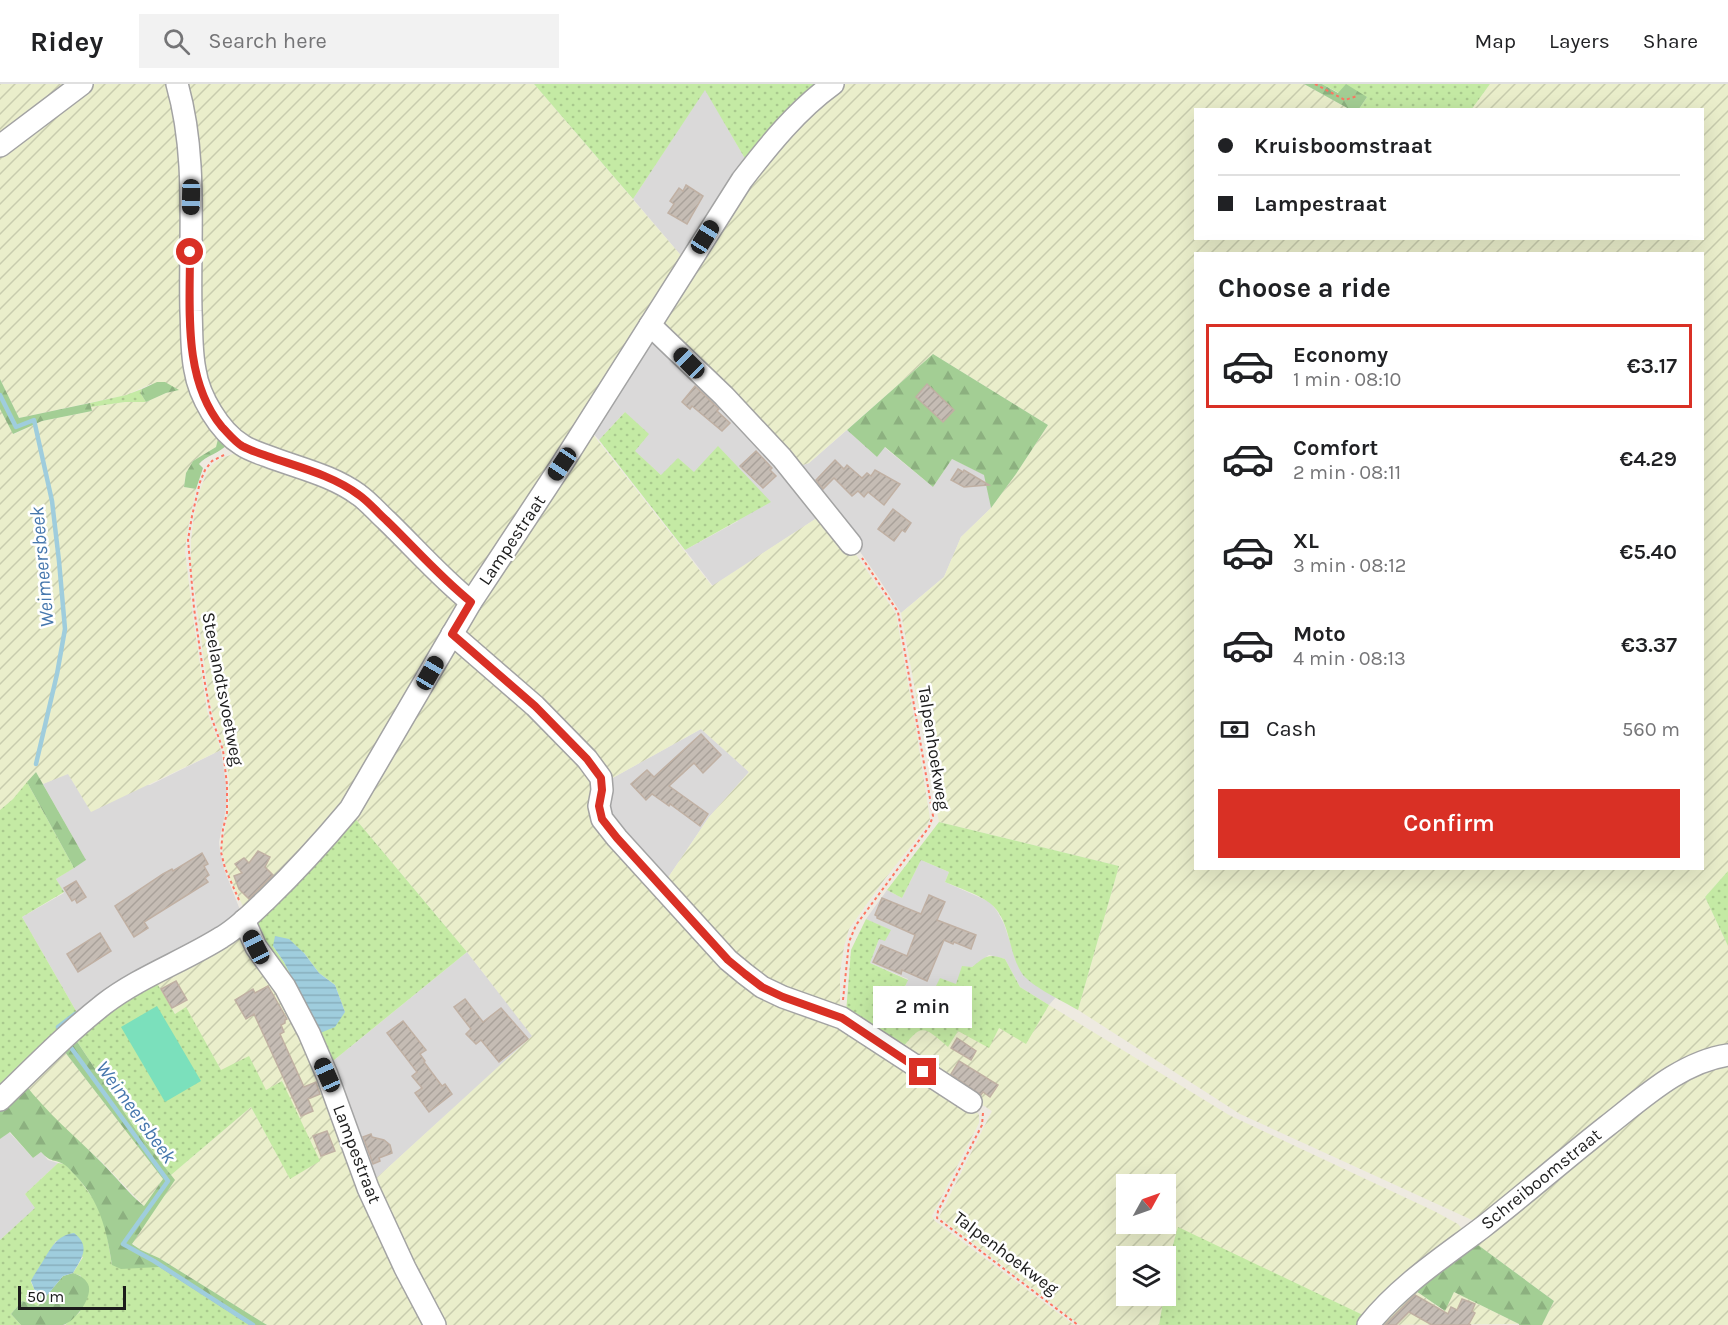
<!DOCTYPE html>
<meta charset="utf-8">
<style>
:root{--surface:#fff;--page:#f2f2f2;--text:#202124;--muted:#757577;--line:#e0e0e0;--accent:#d93025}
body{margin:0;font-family:Karla,sans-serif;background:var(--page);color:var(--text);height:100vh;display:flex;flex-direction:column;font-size:22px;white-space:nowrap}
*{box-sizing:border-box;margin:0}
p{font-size:20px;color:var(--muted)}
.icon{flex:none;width:33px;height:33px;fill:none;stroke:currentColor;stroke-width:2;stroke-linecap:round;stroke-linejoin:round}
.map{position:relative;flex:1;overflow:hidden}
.sheet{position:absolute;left:1194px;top:168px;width:510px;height:618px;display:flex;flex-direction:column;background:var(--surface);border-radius:0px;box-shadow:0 6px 24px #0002}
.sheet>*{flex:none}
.top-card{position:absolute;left:1194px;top:24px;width:510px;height:132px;border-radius:0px;box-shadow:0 6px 24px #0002;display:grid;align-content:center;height:132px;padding:0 24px;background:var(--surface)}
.needle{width:39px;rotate:50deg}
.fabs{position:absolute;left:1116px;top:1090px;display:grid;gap:12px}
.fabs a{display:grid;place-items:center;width:60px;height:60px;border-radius:0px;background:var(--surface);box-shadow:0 6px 24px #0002;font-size:30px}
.scale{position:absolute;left:18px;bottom:15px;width:108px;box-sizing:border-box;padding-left:6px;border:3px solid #1c1c1c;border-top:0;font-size:16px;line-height:21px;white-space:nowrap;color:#1c1c1c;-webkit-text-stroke:4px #fff;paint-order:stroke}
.end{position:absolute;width:27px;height:27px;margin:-14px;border:8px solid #d93025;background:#fff;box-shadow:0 0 0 3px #fff}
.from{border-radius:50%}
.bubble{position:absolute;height:42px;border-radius:0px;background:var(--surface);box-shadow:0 6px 24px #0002;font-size:20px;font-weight:600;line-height:42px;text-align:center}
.car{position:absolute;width:18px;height:36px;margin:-18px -9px;border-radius:8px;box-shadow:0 0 4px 2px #0007;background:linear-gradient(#222 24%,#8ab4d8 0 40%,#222 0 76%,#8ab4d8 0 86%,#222 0)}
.top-card b{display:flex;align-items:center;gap:21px;height:57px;font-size:22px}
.top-card b+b{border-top:2px solid var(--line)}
.top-card i{width:15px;height:15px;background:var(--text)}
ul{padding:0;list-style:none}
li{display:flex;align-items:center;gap:18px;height:84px;margin:0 12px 9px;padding:0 12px;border:3px solid transparent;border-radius:0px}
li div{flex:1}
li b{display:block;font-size:22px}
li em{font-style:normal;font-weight:600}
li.on{border-color:var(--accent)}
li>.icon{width:54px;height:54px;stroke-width:1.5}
h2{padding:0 24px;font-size:27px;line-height:72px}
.pay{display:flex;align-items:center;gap:15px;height:66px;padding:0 24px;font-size:22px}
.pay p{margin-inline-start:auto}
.button{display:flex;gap:12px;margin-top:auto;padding:12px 24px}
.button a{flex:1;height:69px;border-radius:0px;background:var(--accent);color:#fff;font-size:24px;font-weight:600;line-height:69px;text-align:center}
header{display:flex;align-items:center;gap:36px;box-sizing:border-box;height:84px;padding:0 30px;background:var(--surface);border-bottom:2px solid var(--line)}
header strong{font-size:28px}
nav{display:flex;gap:33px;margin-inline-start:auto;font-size:21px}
.search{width:420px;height:54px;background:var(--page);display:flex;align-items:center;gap:15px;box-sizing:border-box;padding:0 21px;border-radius:0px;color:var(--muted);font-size:22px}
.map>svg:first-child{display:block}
</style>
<header>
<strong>Ridey</strong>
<div class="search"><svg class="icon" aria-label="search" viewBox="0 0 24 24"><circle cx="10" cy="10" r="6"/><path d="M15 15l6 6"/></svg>Search here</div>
<nav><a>Map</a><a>Layers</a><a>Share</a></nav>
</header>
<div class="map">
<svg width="1728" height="1241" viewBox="0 0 1728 1241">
<defs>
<pattern id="farmland-furrows" width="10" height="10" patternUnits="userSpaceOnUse" patternTransform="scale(1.5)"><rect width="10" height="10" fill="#eaeecb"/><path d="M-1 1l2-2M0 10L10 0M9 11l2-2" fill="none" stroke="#c8ccae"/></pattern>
<pattern id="grass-dots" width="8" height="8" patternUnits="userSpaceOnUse" patternTransform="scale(1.5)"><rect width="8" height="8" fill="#c4eaa4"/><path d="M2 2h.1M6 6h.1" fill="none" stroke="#a8c88d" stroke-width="1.8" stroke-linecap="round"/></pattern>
<pattern id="forest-firs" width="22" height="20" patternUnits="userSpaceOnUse" patternTransform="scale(1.5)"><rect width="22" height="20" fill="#a3ce94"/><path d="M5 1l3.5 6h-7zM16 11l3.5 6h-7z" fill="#8cb07f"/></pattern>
<pattern id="water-rules" width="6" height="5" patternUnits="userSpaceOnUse" patternTransform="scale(1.5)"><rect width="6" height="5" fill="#9fcddd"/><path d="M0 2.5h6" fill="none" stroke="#88afbd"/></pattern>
<pattern id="building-hatch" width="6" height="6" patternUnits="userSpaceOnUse" patternTransform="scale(1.5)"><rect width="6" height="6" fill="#c5bcb4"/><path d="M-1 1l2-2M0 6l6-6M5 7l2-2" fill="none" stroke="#a9a19a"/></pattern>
</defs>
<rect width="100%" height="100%" fill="#eeeae1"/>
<!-- residential -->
<g fill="#dad9d9">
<path d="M705,5l42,73 -63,97 -51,-60z"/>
<path d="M654,257l53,44 116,129 -110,72 -28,-36 53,-29 -44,-49 -33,3 -27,-24 -9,-39 -26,28 -7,-8 57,-89z"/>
<path d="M847,346l30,27 7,-10 49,40 19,-28 33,16 6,33 -30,29 -17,40 -43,36 -24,-37 -77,-110 9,-3z"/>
<path d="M701,645l48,43 -40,45 -46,68 -54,-64v-41z"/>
<path d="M221,666l6,42 -1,17 -7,33 1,9 4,18 18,46 -163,101 -57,-99 42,-24 -8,-14 30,-19 -43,-76 25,-11 82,12z"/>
<path d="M921,776l28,12 -4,10 45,20 7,9 7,13 9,27 10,23 7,7 26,16 -7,8 -29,-18 -15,-28 -16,-4 -17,12 -16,17 -25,13 -15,4 -14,-7 6,-15 -38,-16 9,-24 11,-9 -24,-11 21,-29 15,8z"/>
<path d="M467,868l66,84 -163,148 -42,-119z"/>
<path d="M9,1048l24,26 8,-6 7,8 10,3 -33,31 11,14 -36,32v-101z"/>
</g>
<!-- farmland -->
<g fill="url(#farmland-furrows)" fill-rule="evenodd">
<path d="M0,0h76l-76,55z"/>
<path d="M88,0h84l8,30 7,214 31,111 -2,8 -23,14 -7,12 -2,14 12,2 -9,44 -2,18 9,74 13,86 14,39 -130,62 -23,-38 -25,10 -7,-12 -23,27 -13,11v-401l14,25 28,-13 50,-10 -1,-4 34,-5h21l20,-9 12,-3 -27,-6 -25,11 -107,23 -19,-39v-230z"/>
<path d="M180,0h354l150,175 -213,332 -76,-69 -152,-82 -42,-60z"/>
<path d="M845,0h459l45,25 -153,1v128h506v-128l-231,-1 19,-25h238v787l-23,26 23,49v104l-245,169 -11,1 -232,-106 -162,-104 41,-144 -180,-44 -38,-209 43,-36 17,-40 30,-29 25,-34 32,-49 -115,-71 -124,109 -9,3 -140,-145 88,-133 31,-44 46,-44zM1196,170h506v614h-506z"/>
<path d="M591,348l121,154 111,-72 21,29 13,13 39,58 20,115 14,90 -4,8 -42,53 -35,49 -5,18 -4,25v38l-71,-23 -106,-102 46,-68 40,-45 -48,-43 -92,51 -147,-149z"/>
<path d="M238,368l95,32 128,120 -113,198 -102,111 -17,-37 -6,-20 -1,-11 7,-37v-29l-4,-28 -12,-35 -4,-18 -18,-134v-23l3,-25 6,-26 8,-20 5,-6 7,-5z"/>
<path d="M457,565l133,119 6,45 92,107 121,90 163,95 7,10v8l-47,93 3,5 139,104h-635l-69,-141 162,-148 -65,-84 -114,-136 92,-159z"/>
<path d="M240,850l47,64 146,327h-166l-108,-67 -18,-8 -9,-7 42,-63 -3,-5 80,-68 39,71 -7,-97 -17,9 -45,-20 -35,-62 -10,7 -21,-35z"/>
<path d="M1049,921l180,110 205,96 24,13 4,5 -1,5 -98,81 -185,-87 -7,23 -5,35v-29h-40v39h38l-5,29h-79l-141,-108 53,-106 -93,-59 17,-21 6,-1 8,1 18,15 10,-15 41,-3 27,15zM1126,1101h40v39h-40z"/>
<path d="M61,963l102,132 -19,27 -42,-44 -37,-33 -28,-28 -13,-18z"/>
<path d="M1728,976v265h-186l12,-24 -80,-59 193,-154z"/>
<path d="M1410,1203l34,24 10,-19 65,32 -146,1z"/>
</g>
<!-- grass -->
<g fill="url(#grass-dots)" fill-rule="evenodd">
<path d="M534,0h290l-77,78 -42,-72 -72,109z"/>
<path d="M1322,0h168l-19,26 -112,-1 8,-12 -28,-4z"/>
<path d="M142,305l-1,5 5,8h-21l-34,5 -1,-4 36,-8z"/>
<path d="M625,328l24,22 -14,17 26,24 17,-17 16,14 24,-26 53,56 -86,48 -86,-110z"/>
<path d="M27,698l47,86 -18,11 8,13 -42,25 57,99 -79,72v-278l13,-11z"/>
<path d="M353,732l114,136 -139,113 -74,-143zM273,862l31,7 15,20 16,12 10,27 -31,9 -30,-59z"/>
<path d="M939,738l180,44 -41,144c-14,-8 -45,-23 -55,-35 -15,-21 -12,-54 -32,-71 -9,-8 -34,-17 -46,-22l4,-10 -28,-12 -19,38 -15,-8z"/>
<path d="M1728,787v75l-23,-49z"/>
<path d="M866,835l25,11 -6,11 -6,-2 -9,24 38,17 -6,13 14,8 4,-10 11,5 9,-18 16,6 6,-18 10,1c14,-11 16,-14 33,-8l15,28 29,18 -23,39 -27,-16 -10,20 -31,-17 -10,16c-27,-24 -27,-22 -49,5l-53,-39 5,-63z"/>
<path d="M155,896l20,34 11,-7 35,63 28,-14 17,34 16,-9 38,80 -30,18 -39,-72 -80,68 -35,-45 -62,-93z"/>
<path d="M58,1079l7,1 14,15 15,21 11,24 7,41 47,2 90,58h-184l15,-13 1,-36 -8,-3 10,-16 -27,-16 -25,41 4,9 9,8 -7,7 -15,-5 -11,13 10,11h-21v-85l35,-32 -10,-14z"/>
<path d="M1178,1143l185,88 -7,10h-197l5,-29h2c0,-23 5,-46 12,-69z"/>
</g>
<!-- forest -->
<g fill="url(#forest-firs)">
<path d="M1304,0h18l16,9 8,-9 21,13 -8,12h-10z"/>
<path d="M933,270l115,71 -32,49 -25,34 -7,-33 -32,-16 -19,28 -48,-40 -8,10 -30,-27z"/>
<path d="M0,295l19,39 71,-15 2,8 -50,10 -29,13 -13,-25z"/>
<path d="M157,298h8l14,8 -13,3 -20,9 -5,-8 1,-5z"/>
<path d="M214,343l14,17c-8,9 -23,12 -29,20l4,4 -7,21 -12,-2 2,-14 7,-12 23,-14 2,-8z"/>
<path d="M36,688l50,88 -12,8 -47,-86z"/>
<path d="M74,953l62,93 39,50 -43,64 9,6 18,8 108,67h-18l-90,-58 -38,2 -9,-4c-5,-34 -12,-64 -37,-90 -3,-3 -7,-8 -10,-10 -11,-7 -13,-1 -24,-13l-8,6 -23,-26 -10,7v-33l24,-23c23,30 51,53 78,80 14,14 27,31 42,43l19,-27 -102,-132z"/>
<path d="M1474,1158l80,59 -12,24h-23v-1l-65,-32 -9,19 -35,-24z"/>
<path d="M73,1189c6,2 12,5 15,11 6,12 -13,38 -25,41 -9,0 -32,0 -42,0l-10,-11 11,-13 16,5 25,-30z"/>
</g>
<!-- pitch -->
<path fill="#7be0bc" d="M157,922l44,75 -36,21 -44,-75z"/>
<!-- water -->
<g fill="url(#water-rules)">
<path d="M275,852l14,3 15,14 15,20 16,12 10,27 -10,15 -15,6 -36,-71 -11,-16z"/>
<path d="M74,1149c17,13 8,25 -1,40l-10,3 -19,23 -9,-8 -4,-10c3,-7 8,-13 12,-20 8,-13 14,-26 31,-28z"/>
</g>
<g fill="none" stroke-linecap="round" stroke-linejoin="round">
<!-- stream -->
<g stroke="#9fcddd" stroke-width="4.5">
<path d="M0,311l16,32 18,-7 18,81 7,60 6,68 -8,45 -21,90"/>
<path d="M58,943l17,-13"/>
<path d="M72,965l96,132 -45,63 31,17 99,64"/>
</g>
</g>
<!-- building -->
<g fill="url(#building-hatch)" stroke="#c0b0a3" stroke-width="1.5">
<path d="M686,101l17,11 -16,28 -19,-11 6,-9 -4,-3 9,-13 4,3z"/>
<path d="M927,300l27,26 -11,12 -27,-25z"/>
<path d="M695,302l24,23 -2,2 13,12 -8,8 -30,-25 -2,3 -8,-7z"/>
<path d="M756,367l16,17 -2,2 6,6 -13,12 -23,-22z"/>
<path d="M835,376l9,9 3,-4 15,13 5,-5 4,3 4,-6 25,14 -16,21 -16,-13 -4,5 -6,-6 -6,5 -18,-18 -11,11 -7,-9z"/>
<path d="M958,385l5,3 1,-2 25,15 -25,2 -13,-7z"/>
<path d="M893,425l18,14 -6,9 -3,-2 -8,11 -16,-12z"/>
<path d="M701,650l20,21 -18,18 -9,-10 -25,23 39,28 -8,12 -30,-22 -1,2 -17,-12 -6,6 -15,-16 16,-14 7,7z"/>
<path d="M258,767l12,6 -5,10 8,8 -24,24 -10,-10 -5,-13 8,-3 -7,-9 9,-6 5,5z"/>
<path d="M202,769l6,11 -4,2 5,9 -4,3 3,4 -64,40 4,6 -14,9 -19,-31 48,-32 9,-5 1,2z"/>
<path d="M76,797l10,16 -9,6 -2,-4 -3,2 -8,-13z"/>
<path d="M929,811l16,7 -8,18 39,15 -5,14 -17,-7 -1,2 -9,-4 -17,41 -25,-11 -1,4 -28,-12 8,-17 26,11 8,-21 -38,-17v-2l-2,-1 7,-17 39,16z"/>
<path d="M100,849l11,18 -33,21 -11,-18z"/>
<path d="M176,897l11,19 -15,8 -11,-19z"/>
<path d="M268,902l19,33 -2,1v3l-4,2 3,7 -4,2 24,53 12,-5 4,12 -12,5 5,12 -12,5 -47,-102 -8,5 -11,-19 18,-11 2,4z"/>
<path d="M465,915l18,23 18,-14 27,31 -29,23 -18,-22 -5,4 -10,-10 5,-5 -17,-22z"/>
<path d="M403,937l23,29 -6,4 5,7 -1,1 18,24 3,-2 7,10 -23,18 -14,-19 7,-5 -10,-12 5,-4 -30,-39z"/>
<path d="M957,954l19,13 -5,9 -20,-12z"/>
<path d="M959,977l39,24 -8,12 -7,-5 -2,3 -30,-21z"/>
<path d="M327,1047l8,20 -14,5 -8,-20z"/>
<path d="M371,1050l1,3 12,3 6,5 2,8 -13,5 1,3 -7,3 -10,-27z"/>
<path d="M1415,1211l33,19 3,-7 6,3 5,-11 13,5 -3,7 3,2 -6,11 2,1h-39l-23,-13 -13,13h-11z"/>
</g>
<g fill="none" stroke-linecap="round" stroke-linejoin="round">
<defs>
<g id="minor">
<path d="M177,0c21,73 12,152 14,227 1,19 0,40 4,59 4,26 24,61 47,75 7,5 17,8 25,11 31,12 65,19 92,39 10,7 18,17 27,25 28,27 54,57 85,82"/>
<path d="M0,62l82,-62"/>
<path d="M650,241l74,71 58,62 69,86"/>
<path d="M452,550l83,72 52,53 14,19 1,12 -3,16 3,13 15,19 111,122 17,14 17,13 21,10 59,21 129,84"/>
<path d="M244,836l12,27 29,40 24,46 18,42 41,113 37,80 30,57"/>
<path d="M0,1016c34,-33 67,-67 104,-96 35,-27 80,-43 118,-67 17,-10 31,-25 45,-38 30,-29 57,-59 83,-90l121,-207 91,-138 180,-284c27,-35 55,-70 91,-96"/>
<path d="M1368,1241c32,-40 74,-67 115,-98 42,-33 82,-68 124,-101 36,-28 74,-64 121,-71"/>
</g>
</defs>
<!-- minor casing -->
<use href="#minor" stroke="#a3a3a3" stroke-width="24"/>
<!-- path -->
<g stroke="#fe7662" stroke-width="2" stroke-dasharray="3 3" stroke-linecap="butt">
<path d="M1315,0l30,16 12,-4"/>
<path d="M224,371l-12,6 -7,9 -5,12 -8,34 -4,24 6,68 10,70 7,38 12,34 4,35v28l-4,16 -2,23 4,16 14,32"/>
<path d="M843,916l6,-58 7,-17 73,-98 4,-11 -35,-204 -36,-54"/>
<path d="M983,1029l-1,12 -44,86 -1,7 141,107"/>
</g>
<!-- minor -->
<use href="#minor" stroke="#fff" stroke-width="21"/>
</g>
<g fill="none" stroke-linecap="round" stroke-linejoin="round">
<!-- route -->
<path stroke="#d93025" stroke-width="8" d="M190,168c0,58 -7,128 32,175 6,6 12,14 20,19 7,4 17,7 25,10 31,11 65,19 92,39 10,7 18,17 27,25 28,27 54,57 85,82l-19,32 83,72 52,53 14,19 1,12 -3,16 3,13 15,19 111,122 17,14 17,13 21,10 59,21 81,54"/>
</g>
<g text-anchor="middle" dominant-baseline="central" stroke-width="5" stroke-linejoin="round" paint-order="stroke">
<!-- street labels -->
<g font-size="18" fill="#1c1c1c" stroke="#fff">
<text transform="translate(512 456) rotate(-56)">Lampestraat</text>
<text transform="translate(223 605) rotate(79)">Steelandtsvoetweg</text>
<text transform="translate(934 664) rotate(81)">Talpenhoekweg</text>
<text transform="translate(357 1070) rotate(69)">Lampestraat</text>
<text transform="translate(1541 1095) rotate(-39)">Schreiboomstraat</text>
<text transform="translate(1006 1169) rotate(37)">Talpenhoekweg</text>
</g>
<!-- water labels -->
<g font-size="20" font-style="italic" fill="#4677ad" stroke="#fff">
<text transform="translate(42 483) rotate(-95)">Weimeersbeek</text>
<text transform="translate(136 1028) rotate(54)">Weimeersbeek</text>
</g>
</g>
</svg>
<div class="fabs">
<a><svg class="needle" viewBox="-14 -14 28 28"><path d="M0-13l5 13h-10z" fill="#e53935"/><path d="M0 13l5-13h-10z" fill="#757577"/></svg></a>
<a><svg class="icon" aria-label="layers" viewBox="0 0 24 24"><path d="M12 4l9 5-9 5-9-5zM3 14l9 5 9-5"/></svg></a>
</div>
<div class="scale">50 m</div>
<i class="end from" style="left:190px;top:168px"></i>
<i class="end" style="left:923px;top:988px"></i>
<div class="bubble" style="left:873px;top:902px;width:99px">2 min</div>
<i class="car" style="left:191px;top:113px;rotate:181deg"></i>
<i class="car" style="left:705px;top:153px;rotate:32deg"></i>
<i class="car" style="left:689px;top:279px;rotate:315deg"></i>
<i class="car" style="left:562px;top:380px;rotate:214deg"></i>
<i class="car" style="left:430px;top:589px;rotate:30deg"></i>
<i class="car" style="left:256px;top:863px;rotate:333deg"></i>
<i class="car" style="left:327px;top:991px;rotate:336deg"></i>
<div class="top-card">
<b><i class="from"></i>Kruisboomstraat</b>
<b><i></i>Lampestraat</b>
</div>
<section class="sheet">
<h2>Choose a ride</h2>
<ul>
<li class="on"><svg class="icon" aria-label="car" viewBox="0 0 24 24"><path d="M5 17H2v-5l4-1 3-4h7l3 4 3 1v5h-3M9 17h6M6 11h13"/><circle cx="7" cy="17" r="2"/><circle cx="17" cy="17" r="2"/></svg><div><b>Economy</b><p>1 min · 08:10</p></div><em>€3.17</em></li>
<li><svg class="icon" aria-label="car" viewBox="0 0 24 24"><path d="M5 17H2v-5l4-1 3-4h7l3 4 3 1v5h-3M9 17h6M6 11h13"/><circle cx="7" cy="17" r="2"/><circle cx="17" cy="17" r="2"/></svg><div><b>Comfort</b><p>2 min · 08:11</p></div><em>€4.29</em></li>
<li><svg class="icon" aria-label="car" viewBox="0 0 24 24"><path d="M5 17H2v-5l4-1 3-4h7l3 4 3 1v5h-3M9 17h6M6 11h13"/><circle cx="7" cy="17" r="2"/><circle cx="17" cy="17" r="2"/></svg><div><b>XL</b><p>3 min · 08:12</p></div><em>€5.40</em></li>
<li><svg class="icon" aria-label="car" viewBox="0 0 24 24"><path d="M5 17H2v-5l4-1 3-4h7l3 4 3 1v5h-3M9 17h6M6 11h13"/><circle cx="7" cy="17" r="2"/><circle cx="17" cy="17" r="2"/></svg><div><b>Moto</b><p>4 min · 08:13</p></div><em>€3.37</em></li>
</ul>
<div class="pay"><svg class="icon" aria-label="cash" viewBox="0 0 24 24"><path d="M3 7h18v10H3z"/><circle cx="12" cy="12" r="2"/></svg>Cash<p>560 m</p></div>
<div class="button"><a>Confirm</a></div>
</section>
</div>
